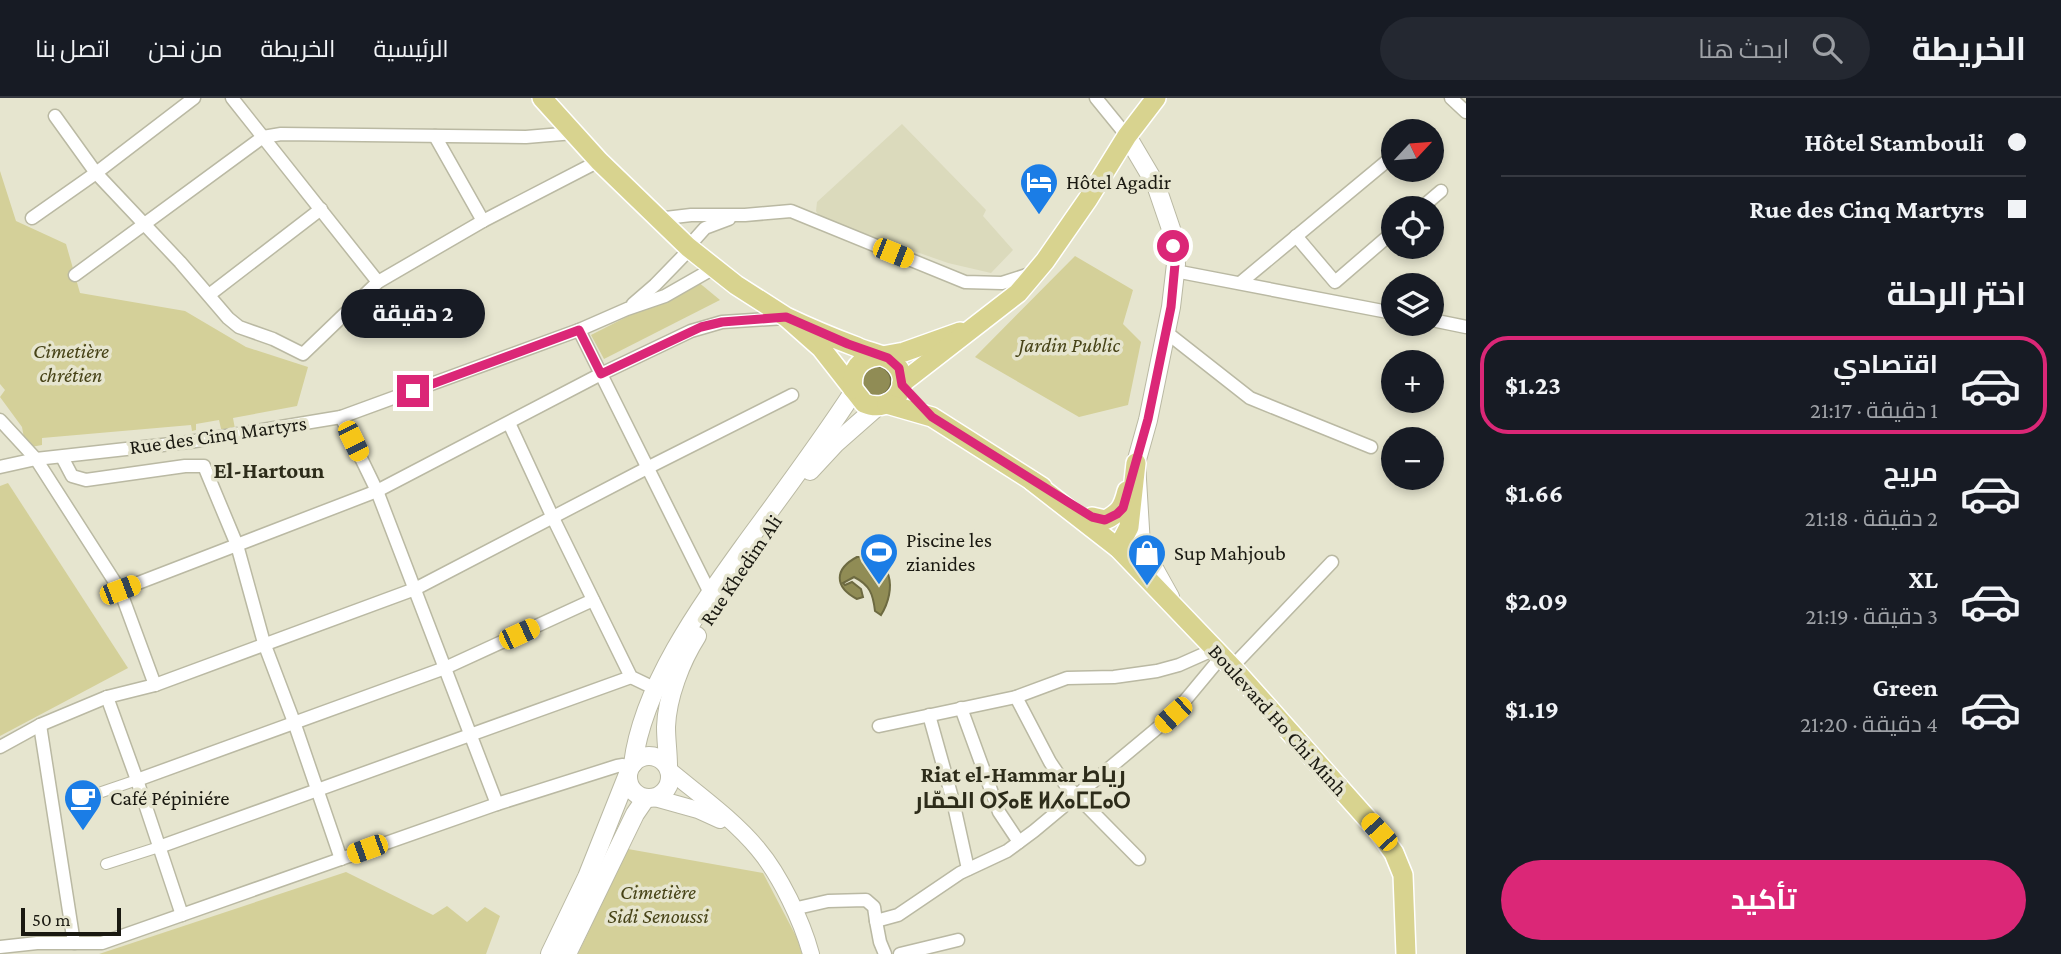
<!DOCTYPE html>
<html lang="ar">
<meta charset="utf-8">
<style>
:root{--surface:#171b24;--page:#242831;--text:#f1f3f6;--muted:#9ea1a6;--line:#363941;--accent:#db2777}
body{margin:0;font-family:"Crimson Pro",Cairo,"Noto Sans Tifinagh",serif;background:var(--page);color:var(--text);direction:rtl;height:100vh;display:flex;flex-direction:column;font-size:26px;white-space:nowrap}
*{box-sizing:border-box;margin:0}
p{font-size:23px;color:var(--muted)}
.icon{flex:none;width:38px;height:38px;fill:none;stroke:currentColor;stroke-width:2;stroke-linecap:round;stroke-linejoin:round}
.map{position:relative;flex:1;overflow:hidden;direction:ltr}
.sheet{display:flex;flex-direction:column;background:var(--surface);width:595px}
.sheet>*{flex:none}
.guide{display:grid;align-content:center;height:154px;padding:0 35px;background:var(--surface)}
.needle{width:46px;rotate:64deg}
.controls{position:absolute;left:1381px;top:21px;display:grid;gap:14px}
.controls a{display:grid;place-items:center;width:63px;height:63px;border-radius:50%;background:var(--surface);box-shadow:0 4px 10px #0003;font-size:35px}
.scale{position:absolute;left:21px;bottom:18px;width:100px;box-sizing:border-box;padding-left:7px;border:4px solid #1a1911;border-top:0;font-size:19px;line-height:24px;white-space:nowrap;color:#1a1911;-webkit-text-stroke:5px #e6e5cf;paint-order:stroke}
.end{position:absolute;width:32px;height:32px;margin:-16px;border:9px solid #db2777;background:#fff;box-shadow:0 0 0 4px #fff}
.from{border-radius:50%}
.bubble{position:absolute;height:49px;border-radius:24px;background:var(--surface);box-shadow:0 4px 10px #0003;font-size:23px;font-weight:700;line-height:49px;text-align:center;direction:rtl}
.car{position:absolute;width:21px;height:42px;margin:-21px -10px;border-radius:9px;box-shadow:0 0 5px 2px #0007;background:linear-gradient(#f5c518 24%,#345 0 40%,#f5c518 0 76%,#345 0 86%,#f5c518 0)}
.guide b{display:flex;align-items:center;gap:24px;height:66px;font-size:26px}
.guide b+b{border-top:2px solid var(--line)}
.guide i{width:18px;height:18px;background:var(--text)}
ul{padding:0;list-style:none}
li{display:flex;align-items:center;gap:21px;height:98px;margin:0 14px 10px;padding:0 21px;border:4px solid transparent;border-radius:28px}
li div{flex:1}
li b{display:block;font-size:26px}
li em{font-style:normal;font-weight:700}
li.current{border-color:var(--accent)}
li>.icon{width:63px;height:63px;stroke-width:1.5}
h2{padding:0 35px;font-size:32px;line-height:84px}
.button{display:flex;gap:14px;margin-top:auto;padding:14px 35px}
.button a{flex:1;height:80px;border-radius:42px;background:var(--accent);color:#fff;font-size:28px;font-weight:700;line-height:80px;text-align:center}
header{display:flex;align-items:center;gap:42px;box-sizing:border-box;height:98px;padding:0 35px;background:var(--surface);border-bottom:2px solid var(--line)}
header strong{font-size:33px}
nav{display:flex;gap:38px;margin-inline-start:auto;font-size:24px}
.search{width:490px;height:63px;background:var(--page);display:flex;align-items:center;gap:18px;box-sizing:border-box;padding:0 24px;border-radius:38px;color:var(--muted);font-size:26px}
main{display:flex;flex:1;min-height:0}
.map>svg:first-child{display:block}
</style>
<header>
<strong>الخريطة</strong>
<div class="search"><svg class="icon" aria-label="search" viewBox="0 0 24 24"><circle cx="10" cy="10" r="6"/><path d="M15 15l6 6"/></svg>ابحث هنا</div>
<nav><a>الرئيسية</a><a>الخريطة</a><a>من نحن</a><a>اتصل بنا</a></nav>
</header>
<main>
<section class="sheet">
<div class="guide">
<b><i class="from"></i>Hôtel Stambouli</b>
<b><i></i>Rue des Cinq Martyrs</b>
</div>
<h2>اختر الرحلة</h2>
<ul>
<li class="current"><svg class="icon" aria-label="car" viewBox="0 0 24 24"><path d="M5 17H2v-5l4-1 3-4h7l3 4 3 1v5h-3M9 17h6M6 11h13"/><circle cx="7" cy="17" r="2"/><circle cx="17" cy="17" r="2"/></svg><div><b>اقتصادي</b><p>1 دقيقة · 21:17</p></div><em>$1.23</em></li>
<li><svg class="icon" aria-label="car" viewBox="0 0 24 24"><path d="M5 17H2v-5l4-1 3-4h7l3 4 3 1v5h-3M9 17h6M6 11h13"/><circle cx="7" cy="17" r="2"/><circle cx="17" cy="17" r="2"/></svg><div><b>مريح</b><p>2 دقيقة · 21:18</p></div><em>$1.66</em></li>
<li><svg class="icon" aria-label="car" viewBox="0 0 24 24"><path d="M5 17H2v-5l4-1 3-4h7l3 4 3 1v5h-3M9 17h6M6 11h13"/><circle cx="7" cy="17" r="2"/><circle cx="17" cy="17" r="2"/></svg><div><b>XL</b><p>3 دقيقة · 21:19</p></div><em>$2.09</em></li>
<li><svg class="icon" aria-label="car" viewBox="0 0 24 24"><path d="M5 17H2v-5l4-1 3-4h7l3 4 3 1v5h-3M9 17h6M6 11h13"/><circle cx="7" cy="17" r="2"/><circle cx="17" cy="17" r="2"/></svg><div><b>Green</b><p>4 دقيقة · 21:20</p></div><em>$1.19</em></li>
</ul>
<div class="button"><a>تأكيد</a></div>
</section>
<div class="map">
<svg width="1466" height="856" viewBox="0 0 1466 856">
<rect width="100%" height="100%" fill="#e6e5cf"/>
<!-- built -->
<path fill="#dbdabc" d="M902,26l84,86 -3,6 30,34 -22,23 -43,-10 -128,-45 -4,-7 1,-9z"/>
<!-- green -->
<g fill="#d4d099">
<path d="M0,73l16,50 50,23 14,49 105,18 61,36 62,20 -11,39 -64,12 2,11 -13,4 -3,-13 -23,4v6l-4,1 -1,-6 -149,13v7l-11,2 -7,-9 -2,-11 -22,-30 5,-7 -5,-6z"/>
<path d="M1075,158l58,34 -10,34 18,18 -13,63 -49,12 -104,-60z"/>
<path d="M697,183l23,19 -116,59 -13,-24z"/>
<path d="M8,385l120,185 -128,68v-250z"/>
<path d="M628,751l135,24 34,65 5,16h-224z"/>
<path d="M346,774l87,43 14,-9 20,16 18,-15 15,9 -14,38h-387z"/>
</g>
<!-- water -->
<g fill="#908c55" stroke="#6d6a41" stroke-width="2">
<circle cx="876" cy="283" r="15"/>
<path d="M857,459c36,-2 40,32 24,58l-6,-4c-2,-17 -5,-26 -21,-34l-11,6 2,2 7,-3 9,7 2,8 -6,2c-23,-12 -23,-30 0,-42z"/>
</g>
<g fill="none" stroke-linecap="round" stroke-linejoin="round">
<defs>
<g id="pedestrian">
<path d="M90,698l47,-16"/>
<path d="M106,766l53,-17"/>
</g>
<g id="minor">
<path d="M232,0l146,184"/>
<path d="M1096,0l31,38"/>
<path d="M1451,0l15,14"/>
<path d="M55,18l41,57 84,89 48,56 11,9 34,12 30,15 75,-72 105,-61 116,-60"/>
<path d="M435,38l48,85"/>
<path d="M1421,110l20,-17"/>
<path d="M32,120l64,-45 98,-75"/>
<path d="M657,121l34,-4h54l46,-4 174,71 37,1 31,-10"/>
<path d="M1296,138l39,46 58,-50"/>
<path d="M688,149l17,-19 24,-9"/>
<path d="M1175,173l218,42"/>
<path d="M75,177l188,-138 18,-3 245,3 48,-4"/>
<path d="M1240,185l153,-127"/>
<path d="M209,197l112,-86"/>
<path d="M633,206l22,-19 35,-36"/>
<path d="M1432,222l34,7"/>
<path d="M579,232l131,263"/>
<path d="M1166,234l84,66 121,49"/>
<path d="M341,319l36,74 120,313"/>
<path d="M0,322l36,39 84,131 35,95"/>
<path d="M509,325l44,95 78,159 25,12"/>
<path d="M62,359l10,19 14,4 99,-14h19l33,79 27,98 30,79 47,137"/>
<path d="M0,369l36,-8 153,-17 152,-25 238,-87 48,-21 38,-13 49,-28"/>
<path d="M120,492l257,-99 224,-117 90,-43 31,-9 63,-4"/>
<path d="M1232,569l100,-105"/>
<path d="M107,599l30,83 45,135"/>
<path d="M1016,599l34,65 15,22 74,75"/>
<path d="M961,610l38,104 20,30"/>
<path d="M929,617l24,86 15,68"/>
<path d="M40,627l34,218"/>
<path d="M879,628l137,-29 51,-19 47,-1 43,-6 22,-6 36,-16"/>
<path d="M0,649l40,-22 67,-28 48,-12 260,-96 234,-122 143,-72"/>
<path d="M137,682l308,-112 148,-68"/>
<path d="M159,749l472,-170"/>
<path d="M793,811l35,-8 38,-1 8,7 2,14 22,-6 62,-42 47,-22 27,-20 139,-116 49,-59"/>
<path d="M876,823l4,21 5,12"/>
<path d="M0,849l37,-4h65l395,-139 120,-38 6,-1 7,3"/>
<path d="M900,856l58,-14"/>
</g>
<g id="tertiary">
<path d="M669,672c30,25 64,49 89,79 22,26 44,72 53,105"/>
<path d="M655,700l43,12 22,10"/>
</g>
<g id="secondary">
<path d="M1127,38l29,49 15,44 5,35 -5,43 -23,113 -12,43 5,82 29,52"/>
<path d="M810,373l26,-28 42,-37"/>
<circle cx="649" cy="679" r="21"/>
<path d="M633,666c10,-80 70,-161 116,-225 36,-49 72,-97 105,-148"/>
<path d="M668,668c0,-13 -2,-26 -2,-39 1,-30 15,-66 31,-91"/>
<path d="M550,856l37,-77 41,-103"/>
<path d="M567,856l68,-140 11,-16"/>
</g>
<g id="primary">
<path d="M542,0l57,63 89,86 48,38 50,32 35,31 43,55c29,13 53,-22 28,-42 -9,-7 -25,-9 -35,-14 -24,-9 -48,-19 -71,-30"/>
<path d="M882,258l22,-4 56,-20"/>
<path d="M902,285l116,-90 27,-32 43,-62 39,-63 29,-38"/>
<path d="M853,291c-3,-19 7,-31 25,-33"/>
<path d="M887,306l45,13 110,70"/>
<path d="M1032,383l86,67 114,119 147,165 15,21 9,22 3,79"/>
<path d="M1092,419l13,3c15,-7 18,-13 22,-29"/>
<path d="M1118,450l11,-21 7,-64"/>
</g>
</defs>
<!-- pedestrian casing -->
<use href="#pedestrian" stroke="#bab9a3" stroke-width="12"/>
<!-- minor casing -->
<use href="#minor" stroke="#bab9a3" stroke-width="15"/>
<!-- tertiary casing -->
<use href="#tertiary" stroke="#bab9a3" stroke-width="18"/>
<!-- secondary casing -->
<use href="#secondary" stroke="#bab9a3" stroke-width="20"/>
<!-- primary casing -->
<use href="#primary" stroke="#fff" stroke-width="22"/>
<!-- pedestrian -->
<use href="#pedestrian" stroke="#fff" stroke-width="10"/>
<!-- minor -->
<use href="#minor" stroke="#fff" stroke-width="12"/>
<!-- tertiary -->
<use href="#tertiary" stroke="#fff" stroke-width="16"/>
<!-- secondary -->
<use href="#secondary" stroke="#fff" stroke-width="18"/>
<!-- primary -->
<use href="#primary" stroke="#d8d38f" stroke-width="19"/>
</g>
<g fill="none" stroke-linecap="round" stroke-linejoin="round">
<!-- route -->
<path stroke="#db2777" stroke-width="9" d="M413,293l166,-61 22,44 100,-47 21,-5 64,-5 62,27 40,14 11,10 3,17 30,32 160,100 13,3 12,-6 6,-6 25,-89 23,-112 4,-43 -2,-18"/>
</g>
<!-- icons -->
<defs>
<symbol id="hotel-pin" viewBox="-11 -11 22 30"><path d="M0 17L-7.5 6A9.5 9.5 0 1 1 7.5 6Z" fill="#1b7de6" stroke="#e6e5cf"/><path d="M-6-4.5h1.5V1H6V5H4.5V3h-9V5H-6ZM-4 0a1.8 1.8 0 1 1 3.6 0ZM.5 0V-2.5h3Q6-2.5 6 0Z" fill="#fff"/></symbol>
<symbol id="stadium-pin" viewBox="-11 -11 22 30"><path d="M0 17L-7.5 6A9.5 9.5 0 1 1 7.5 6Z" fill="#1b7de6" stroke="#e6e5cf"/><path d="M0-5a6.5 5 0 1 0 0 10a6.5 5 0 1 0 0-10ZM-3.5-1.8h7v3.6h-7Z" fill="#fff"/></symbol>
<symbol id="shop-pin" viewBox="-11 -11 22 30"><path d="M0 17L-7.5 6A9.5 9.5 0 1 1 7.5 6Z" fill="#1b7de6" stroke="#e6e5cf"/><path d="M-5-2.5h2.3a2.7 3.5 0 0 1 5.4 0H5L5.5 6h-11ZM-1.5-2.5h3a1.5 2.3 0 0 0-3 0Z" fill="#fff"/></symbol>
<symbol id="cafe-pin" viewBox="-11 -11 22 30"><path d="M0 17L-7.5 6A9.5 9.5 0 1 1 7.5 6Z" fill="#1b7de6" stroke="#e6e5cf"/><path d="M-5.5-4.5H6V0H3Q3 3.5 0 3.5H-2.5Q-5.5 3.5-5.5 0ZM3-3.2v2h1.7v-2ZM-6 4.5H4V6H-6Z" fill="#fff"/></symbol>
</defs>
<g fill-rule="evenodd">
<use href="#hotel-pin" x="1017" y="62" width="44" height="60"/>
<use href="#stadium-pin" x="857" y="432" width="44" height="60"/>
<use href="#shop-pin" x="1125" y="433" width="44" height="60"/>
<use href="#cafe-pin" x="61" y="678" width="44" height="60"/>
</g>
<g text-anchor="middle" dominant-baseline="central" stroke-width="7" stroke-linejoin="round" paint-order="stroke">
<!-- poi labels -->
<g font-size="21" fill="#1a1911" stroke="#e6e5cf" text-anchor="start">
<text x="1066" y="84">Hôtel Agadir</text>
<text x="906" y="442">Piscine les<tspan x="906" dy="24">zianides</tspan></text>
<text x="1174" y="455">Sup Mahjoub</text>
<text x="110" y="700">Café Pépiniére</text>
</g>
<!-- park labels -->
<g font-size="21" font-style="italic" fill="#474317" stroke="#e6e5cf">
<text x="1069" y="247">Jardin Public</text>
<text x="71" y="253">Cimetière<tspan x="71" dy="24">chrétien</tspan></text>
<text x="658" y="794">Cimetière<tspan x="658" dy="24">Sidi Senoussi</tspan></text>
</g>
<!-- street labels -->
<g font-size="21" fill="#1a1911" stroke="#e6e5cf">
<text transform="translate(218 337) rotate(-8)">Rue des Cinq Martyrs</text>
<text transform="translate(741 472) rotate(-56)">Rue Khedim Ali</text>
<text transform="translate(1278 622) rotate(48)">Boulevard Ho Chi Minh</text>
</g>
<!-- neighbourhood labels -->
<g font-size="23" font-weight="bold" fill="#2d2c1a" stroke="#e6e5cf">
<text x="269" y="372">El-Hartoun</text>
<text x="1023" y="676">Riat el-Hammar رياط<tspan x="1023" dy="26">الحمّار ⵔⵢⴰⵟ ⵍⵃⴰⵎⵎⴰⵔ</tspan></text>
</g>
</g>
</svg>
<div class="controls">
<a><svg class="needle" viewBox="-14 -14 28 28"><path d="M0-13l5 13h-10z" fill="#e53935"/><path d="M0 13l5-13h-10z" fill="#9ea1a6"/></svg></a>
<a><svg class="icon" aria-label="locate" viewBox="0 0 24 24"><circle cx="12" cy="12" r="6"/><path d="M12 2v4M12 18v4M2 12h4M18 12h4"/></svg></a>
<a><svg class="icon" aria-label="layers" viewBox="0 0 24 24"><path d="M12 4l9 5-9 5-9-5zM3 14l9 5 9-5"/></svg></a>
<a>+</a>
<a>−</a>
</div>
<div class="scale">50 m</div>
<i class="end from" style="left:1173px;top:148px"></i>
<i class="end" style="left:413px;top:293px"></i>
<div class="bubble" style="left:341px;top:191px;width:144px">2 دقيقة</div>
<i class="car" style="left:893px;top:155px;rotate:112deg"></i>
<i class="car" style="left:353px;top:343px;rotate:154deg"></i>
<i class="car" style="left:120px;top:492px;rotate:69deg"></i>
<i class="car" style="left:519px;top:536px;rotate:65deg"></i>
<i class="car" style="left:1173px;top:617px;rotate:228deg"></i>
<i class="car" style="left:1379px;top:734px;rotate:318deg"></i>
<i class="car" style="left:367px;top:751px;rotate:250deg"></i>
</div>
</main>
